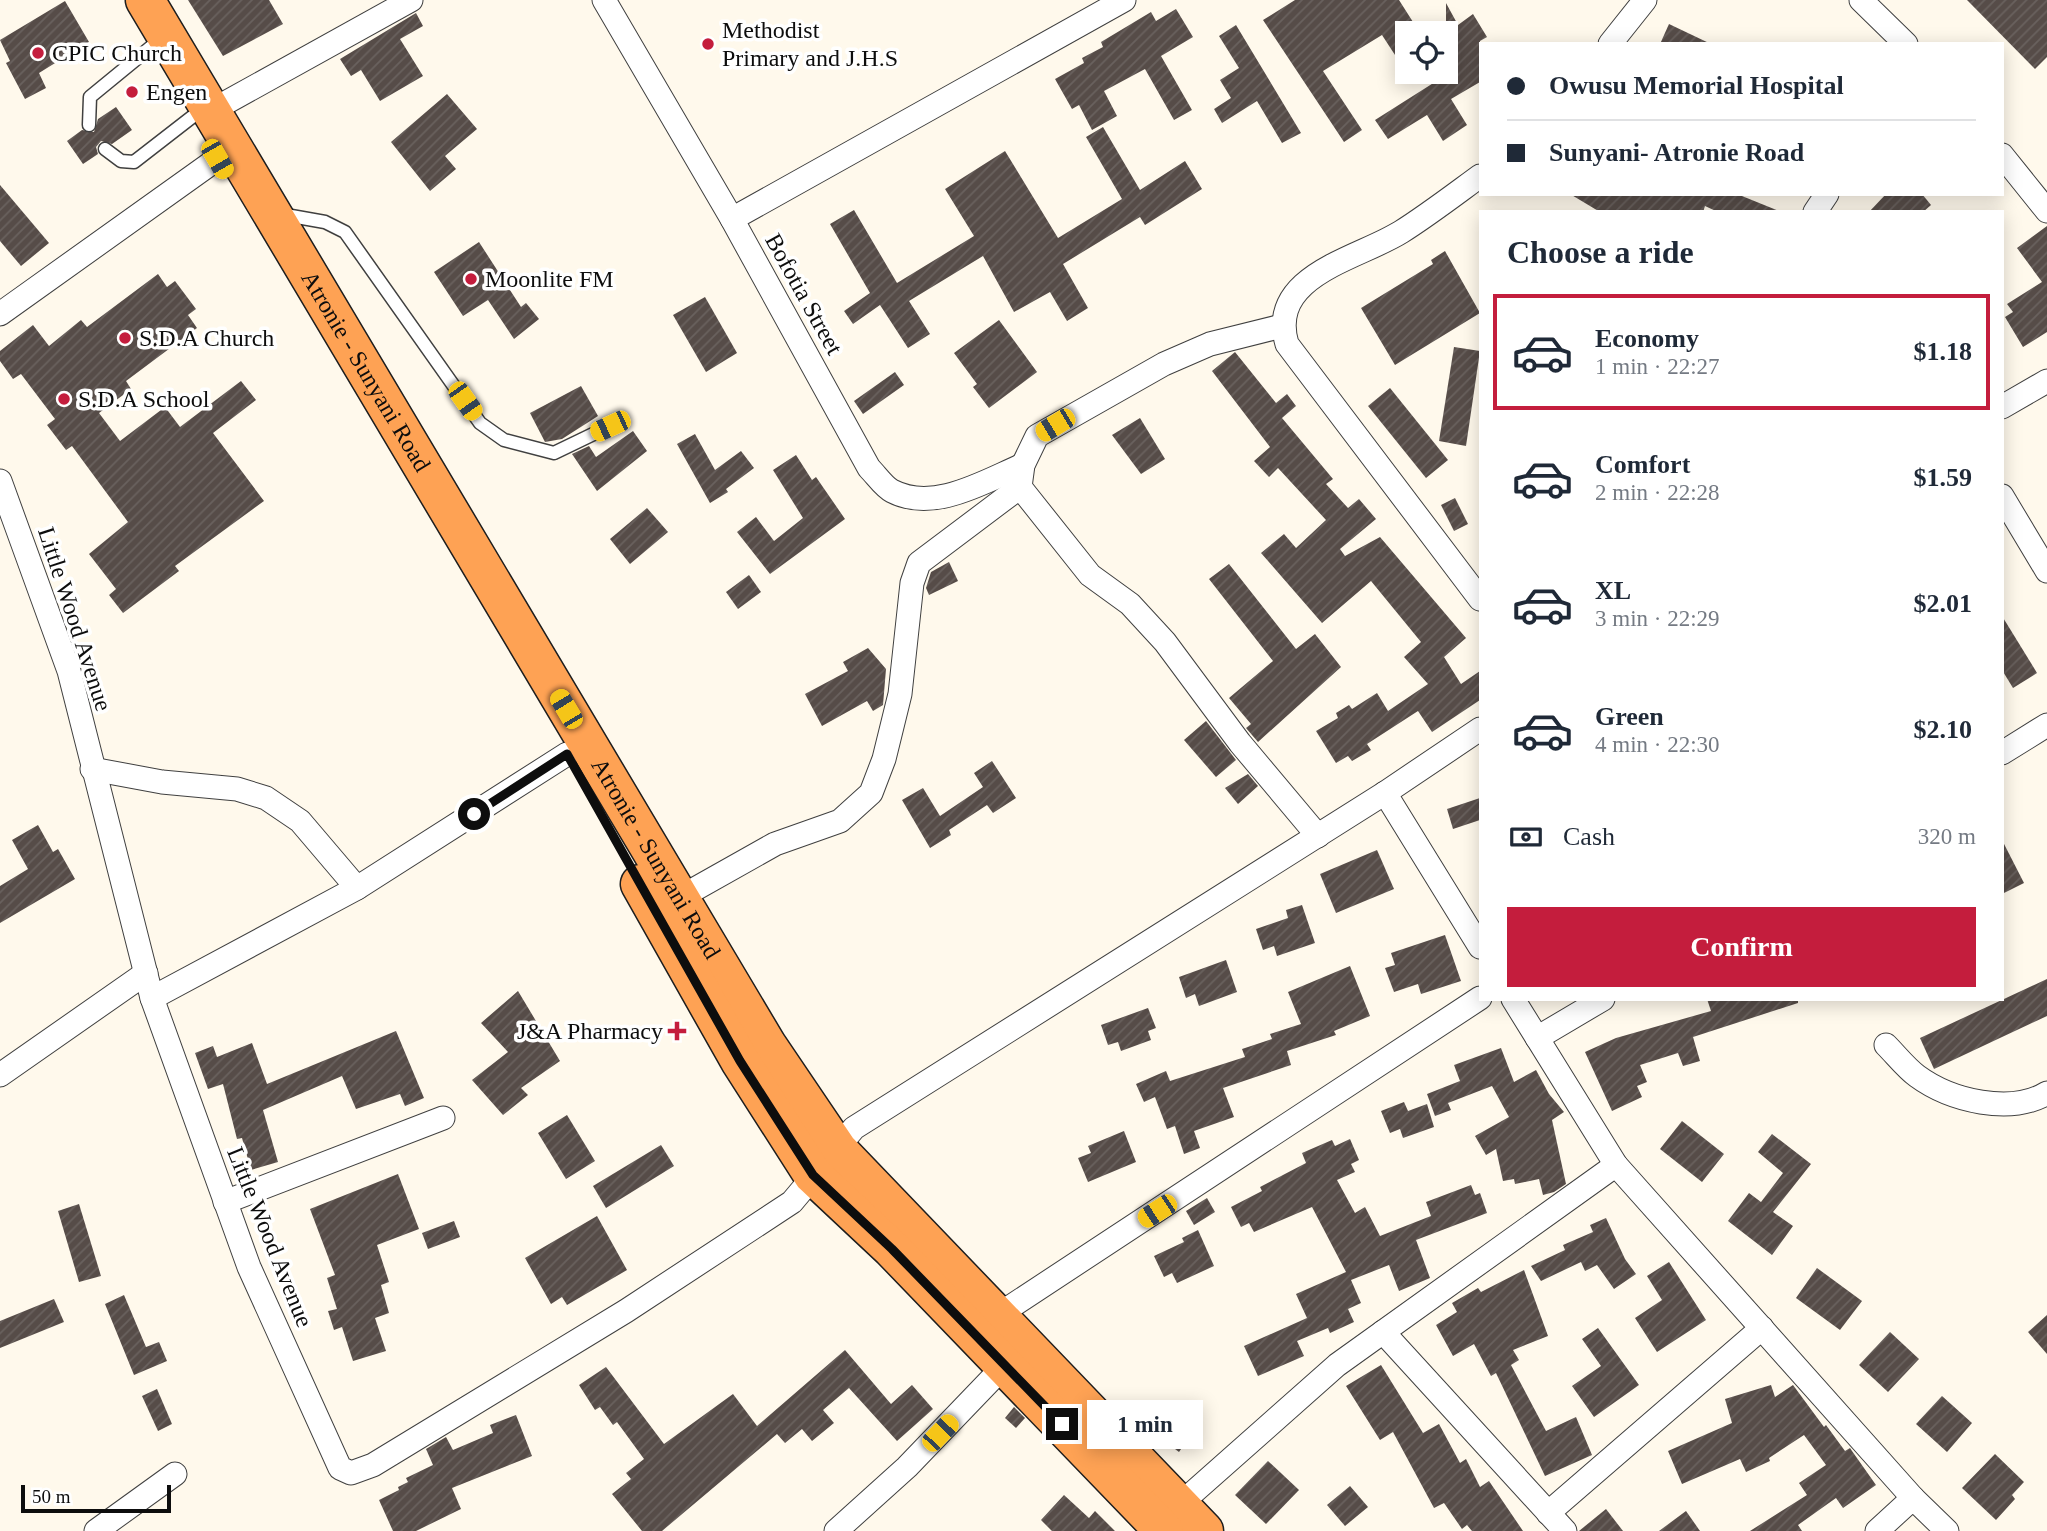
<!DOCTYPE html>
<meta charset="utf-8">
<style>
:root{--surface:#fff;--page:#f2f2f3;--text:#1f2937;--muted:#747a83;--line:#e0e1e3;--accent:#c41d3d}
body{margin:0;font-family:Georgia,serif;background:var(--page);color:var(--text);height:100vh;display:flex;flex-direction:column;font-size:26px;white-space:nowrap}
*{box-sizing:border-box;margin:0}
p{font-size:23px;color:var(--muted)}
.icon{flex:none;width:38px;height:38px;fill:none;stroke:currentColor;stroke-width:2;stroke-linecap:round;stroke-linejoin:round}
.map{position:relative;flex:1;overflow:hidden}
.side{position:absolute;left:1479px;top:210px;width:525px;height:791px;display:flex;flex-direction:column;background:var(--surface);border-radius:0px;box-shadow:0 4px 18px #0003}
.side>*{flex:none}
.top-card{position:absolute;left:1479px;top:42px;width:525px;height:154px;border-radius:0px;box-shadow:0 4px 18px #0003;display:grid;align-content:center;height:154px;padding:0 28px;background:var(--surface)}
.fabs{position:absolute;left:1395px;top:21px;display:grid;gap:14px}
.fabs a{display:grid;place-items:center;width:63px;height:63px;border-radius:0px;background:var(--surface);box-shadow:0 4px 18px #0003;font-size:35px}
.scale{position:absolute;left:21px;bottom:18px;width:150px;box-sizing:border-box;padding-left:7px;border:4px solid #0d0d0d;border-top:0;font-size:19px;line-height:24px;white-space:nowrap;color:#0d0d0d;-webkit-text-stroke:5px #fff;paint-order:stroke}
.end{position:absolute;width:32px;height:32px;margin:-16px;border:9px solid #0d0d0d;background:#fff;box-shadow:0 0 0 4px #fff}
.from{border-radius:50%}
.bubble{position:absolute;height:49px;border-radius:0px;background:var(--surface);box-shadow:0 4px 18px #0003;font-size:23px;font-weight:600;line-height:49px;text-align:center}
.car{position:absolute;width:21px;height:42px;margin:-21px -10px;border-radius:9px;box-shadow:0 0 5px 2px #0007;background:linear-gradient(#f5c518 24%,#345 0 40%,#f5c518 0 76%,#345 0 86%,#f5c518 0)}
.top-card b{display:flex;align-items:center;gap:24px;height:66px;font-size:26px}
.top-card b+b{border-top:2px solid var(--line)}
.top-card i{width:18px;height:18px;background:var(--text)}
ul{padding:0;list-style:none}
li{display:flex;align-items:center;gap:21px;height:116px;margin:0 14px 10px;padding:0 14px;border:4px solid transparent;border-radius:0px}
li div{flex:1}
li b{display:block;font-size:26px}
li em{font-style:normal;font-weight:600}
li.selected{border-color:var(--accent)}
li>.icon{width:63px;height:63px;stroke-width:1.5}
h2{padding:0 28px;font-size:32px;line-height:84px}
.pay{display:flex;align-items:center;gap:18px;height:77px;padding:0 28px;font-size:26px}
.pay p{margin-inline-start:auto}
.action{display:flex;gap:14px;margin-top:auto;padding:14px 28px}
.action a{flex:1;height:80px;border-radius:0px;background:var(--accent);color:#fff;font-size:28px;font-weight:600;line-height:80px;text-align:center}
.map>svg:first-child{display:block}
</style>
<div class="map">
<svg width="2047" height="1531" viewBox="0 0 2047 1531">
<defs>
<pattern id="building-hatch" width="6" height="6" patternUnits="userSpaceOnUse" patternTransform="scale(1.75)"><rect width="6" height="6" fill="#564c48"/><path d="M-1 1l2-2M0 6l6-6M5 7l2-2" fill="none" stroke="#69615e"/></pattern>
</defs>
<rect width="100%" height="100%" fill="#fff9ec"/>
<!-- building -->
<g fill="url(#building-hatch)">
<path d="M188,0h81l14,24 -60,32z"/>
<path d="M1295,0h104l21,33h-13v15l-12,7 -13,-20 -59,36 39,59 -18,12 -81,-122z"/>
<path d="M1967,0h80v57l-12,12z"/>
<path d="M65,1l24,41 -50,31 7,15 -21,11 -19,-36 4,-2 -10,-21z"/>
<path d="M1446,3l12,22 15,-11 14,23 -7,4v41l-29,17 16,26 -24,16 -16,-26 -39,24 -13,-19 71,-45z"/>
<path d="M1176,9l17,28 -32,19 31,54 -18,10 -29,-51 -41,22 13,25 -25,14 -13,-25 -7,4 -17,-30 29,-16 -2,-5 21,-11 -2,-5 50,-30 5,9z"/>
<path d="M416,13l7,13 -23,13 23,37 -43,25 -19,-31 -10,6 -11,-17z"/>
<path d="M1669,24l42,20h-51z"/>
<path d="M1236,25l65,108 -19,10 -25,-42 -35,22 -8,-14 17,-11 -11,-18 19,-12 -20,-32z"/>
<path d="M447,94l30,35 -32,27 11,13 -26,22 -39,-49z"/>
<path d="M116,107l16,23 -20,14 -11,-3 -5,6 2,7 -15,10 -16,-23 15,-11 12,2 4,-13z"/>
<path d="M1103,127l37,63 45,-29 17,28 -57,36 -5,-8 -77,47 25,44 -21,13 -17,-29 -36,20 -31,-56 -74,45 21,33 -22,14 -28,-43 -27,19 -9,-13 26,-18 -40,-69 24,-14 43,73 77,-47 -29,-47 60,-38 53,87 64,-39 -36,-62z"/>
<path d="M0,185l49,58 -28,23 -21,-25z"/>
<path d="M1570,194h167l42,17 -61,1 -13,-6 -2,6h-103z"/>
<path d="M1886,194h36l9,11 -8,7h-54z"/>
<path d="M2047,226v106l-24,15 -18,-30 8,-5 -6,-8 35,-22 -25,-34z"/>
<path d="M479,242l42,65 5,-4 13,16 -25,20 -26,-39 -25,16 -29,-44z"/>
<path d="M1445,251l35,62 -85,52 -34,-57 72,-44 -2,-4z"/>
<path d="M158,274l9,13 8,-6 21,28 -8,6 9,13 -71,53 5,8 -32,24 21,28 45,-34 15,20 61,-46 15,19 -43,33 51,68 -89,65 4,5 -56,42 -14,-18 7,-6 -27,-35 39,-32 -56,-76 -6,4 -19,-25 8,-6 -34,-45 -8,5 -13,-18v-10l33,-26 16,21 32,-26 6,7z"/>
<path d="M705,297l32,56 -31,19 -33,-57z"/>
<path d="M999,320l38,52 -48,36 -16,-21 4,-3 -23,-31z"/>
<path d="M1454,347l26,4 -14,95 -27,-5z"/>
<path d="M1235,352l41,51 11,-9 9,12 -14,12 51,61 -7,5 22,24 11,-9 17,20 -36,30 5,7 35,-19 86,101 -22,19 17,27 19,-13v29l-48,32 -14,-21 -51,33 4,6 -19,11 -4,-5 -12,7 -20,-32 22,-13 -2,-5 13,-8 3,4 25,-16 11,18 40,-27 -24,-27 17,-15 -50,-61 -49,42 -61,-70 23,-19 12,14 30,-28 -48,-52 -9,9 -15,-16 16,-14 -58,-76z"/>
<path d="M895,372l9,13 -41,29 -9,-13z"/>
<path d="M581,386l17,30 -36,23 -17,3 -15,-29z"/>
<path d="M1390,388l58,72 -22,18 -58,-72z"/>
<path d="M1140,418l25,41 -24,15 -29,-39z"/>
<path d="M633,431l14,20 -50,40 -25,-37 17,-8 7,11z"/>
<path d="M695,434l20,36 26,-19 13,17 -28,21 2,3 -18,11 -33,-59z"/>
<path d="M796,455l16,25 4,-3 29,42 -75,55 -33,-42 19,-15 18,24 29,-23 -30,-48z"/>
<path d="M1455,498l13,26 -14,7 -13,-26z"/>
<path d="M647,508l21,24 -38,32 -20,-25z"/>
<path d="M949,562l9,19 -29,14 -3,-7 5,-16z"/>
<path d="M1229,564l67,85 19,-15 26,33 -83,75 -12,-14 5,-4 -22,-26 44,-37 -64,-82z"/>
<path d="M749,575l12,17 -23,17 -12,-17z"/>
<path d="M2002,616l35,57 -24,15 -11,-18z"/>
<path d="M868,648l18,21 -3,36 -10,6 -6,-10 -45,25 -17,-32 43,-23 -5,-9z"/>
<path d="M1206,721l30,39 -20,17 -32,-37z"/>
<path d="M992,761l24,37 -23,15 -6,-8 -38,25 2,5 -21,13 -28,-48 21,-12 17,28 43,-29 -9,-14z"/>
<path d="M1248,774l10,12 -20,18 -13,-16z"/>
<path d="M1480,798v22l-27,9 -6,-20z"/>
<path d="M38,825l15,27 5,-3 17,30 -75,44v-37l28,-17 -16,-29z"/>
<path d="M2002,840l22,43 -22,11z"/>
<path d="M1377,850l17,39 -58,24 -16,-39z"/>
<path d="M1302,905l13,38 -38,13 -3,-10 -11,4 -7,-21 32,-11 -2,-8z"/>
<path d="M1445,935l16,46 -40,13 -3,-10 -24,8 -9,-24 10,-3 -4,-12z"/>
<path d="M1226,960l11,32 -38,14 -4,-12 -9,4 -7,-21z"/>
<path d="M1350,966l20,50 -36,15 2,4 -49,16 4,14 -68,23 11,29 -40,14 6,17 -16,6 -9,-28 -8,3 -12,-32 -11,5 -8,-18 30,-13 4,10 75,-24 -3,-8 30,-10 -2,-5 31,-10 -13,-32z"/>
<path d="M2047,979v37l-113,53 -14,-31z"/>
<path d="M518,991l42,70 -39,27 7,7 -25,20 -31,-35 36,-28 -27,-29z"/>
<path d="M1707,999h91v4l-105,34 7,24 -17,5 -5,-13 -38,12 7,17 -10,4 5,11 -30,14 -27,-59 31,-14 95,-27z"/>
<path d="M1148,1008l8,20 -8,3 3,9 -30,11 -3,-9 -10,3 -7,-20z"/>
<path d="M396,1031l28,67 -19,8 -5,-12 -44,15 -14,-33 -79,34 15,52 -27,8 -9,-32 -5,1 -14,-55 -15,5 -13,-36 18,-7 4,11 35,-14 15,41z"/>
<path d="M1501,1048l13,34 22,-12 13,24 15,18 -12,8 14,64 -12,8 -11,3 -4,-16 -24,5 -1,-5 -11,2 -7,-32 -10,6 -11,-19 34,-19 -17,-31 -44,17 3,7 -16,6 -8,-22 33,-13 -6,-16z"/>
<path d="M1404,1102l4,9 19,-7 7,23 -31,11 -3,-9 -10,4 -9,-22z"/>
<path d="M567,1115l28,46 -29,18 -28,-46z"/>
<path d="M1682,1121l42,33 -22,28 -42,-33z"/>
<path d="M1124,1131l12,31 -48,20 -10,-24 13,-5 -3,-7z"/>
<path d="M1772,1134l39,30 -38,48 20,14 -21,29 -44,-34 21,-28 12,9 22,-29 -25,-21z"/>
<path d="M1350,1139l9,21 -8,4 4,8 -18,8 18,33 10,-6 15,29 51,-20 -5,-14 45,-17 4,10 5,-2 7,20 -71,27 14,38 -31,13 -10,-26 -38,15 10,23 -13,6 6,13 -24,11 -2,-5 -31,13 7,15 -46,20 -14,-30 63,-28 -11,-24 50,-22 -34,-65 -58,25 -5,-9 -8,4 -10,-20 31,-16 -2,-4 46,-24 -4,-10 30,-13 3,6z"/>
<path d="M661,1145l13,21 -68,42 -13,-22z"/>
<path d="M398,1174l21,55 -42,16 12,37 -8,3 8,28 -14,5 11,33 -33,10 -11,-34 -8,3 -6,-19 9,-2 -10,-31 8,-3 -25,-66z"/>
<path d="M1207,1198l8,14 -21,13 -8,-14z"/>
<path d="M79,1204l22,72 -22,6 -21,-71z"/>
<path d="M597,1216l30,54 -60,35 -5,-8 -11,7 -26,-46z"/>
<path d="M1606,1218l19,41 11,15 -22,15 -17,-24 -12,6 -4,-9 -40,19 -10,-15 34,-16 -2,-5 30,-13 -3,-7z"/>
<path d="M454,1221l6,16 -32,12 -6,-16z"/>
<path d="M1198,1230l16,36 -37,17 -5,-10 -8,4 -10,-21 30,-14 -2,-4z"/>
<path d="M1669,1262l37,58 -49,32 -22,-34 27,-18 -15,-24z"/>
<path d="M1817,1268l45,33 -22,29 -44,-32z"/>
<path d="M1524,1270l24,66 -35,14 6,10 -8,5 35,66 30,-14 16,38 -47,21 -49,-103 -5,3 -17,-32 -21,12 -17,-31 21,-13 -5,-9 26,-15 3,4z"/>
<path d="M124,1295l22,52 13,-5 8,19 -33,14 -29,-71z"/>
<path d="M54,1299l10,23 -64,26v-27z"/>
<path d="M2047,1315v39l-19,-22z"/>
<path d="M1598,1328l41,57 -45,32 -22,-31 29,-20 -19,-27z"/>
<path d="M1890,1332l29,27 -31,33 -29,-27z"/>
<path d="M845,1350l46,54 21,-19 21,24 -36,32 -48,-53 -26,22 11,13 -22,18 -10,-12 -17,14 -8,-9 -115,97h-20l-30,-37 19,-15 -5,-6 18,-14 -27,-37 -4,3 -13,-18 -5,3 -16,-25 27,-18 58,77 69,-50 24,32z"/>
<path d="M1381,1365l42,68 16,-9 21,39 6,-4 14,28 9,-6 34,50h-51l-5,-6 -5,4 -18,-26 -10,5 -41,-76 -13,8 -34,-54z"/>
<path d="M1771,1385l4,12 18,-12 31,42 2,-2 19,26 5,-3 2,3 24,34 -33,23 -7,-10 -38,27 4,6h-52l57,-36 -8,-12 27,-18 -22,-30 -35,23 1,3 -24,11 -6,-13 -58,25 -14,-33 64,-28 -7,-24z"/>
<path d="M157,1389l15,35 -14,7 -16,-35z"/>
<path d="M1942,1396l30,27 -25,29 -31,-28z"/>
<path d="M1163,1406l32,23 -16,23 -32,-24z"/>
<path d="M1014,1407l11,11 -9,10 -11,-10z"/>
<path d="M516,1415l16,41 -80,32 9,21 -45,22h-23l-14,-31 20,-10 -1,-3 10,-5 -2,-4 27,-13 -7,-16 20,-12 7,13 40,-17 -3,-8z"/>
<path d="M1995,1454l29,28 -12,13 3,4 -19,21 -34,-32z"/>
<path d="M1268,1461l31,29 -33,34 -31,-29z"/>
<path d="M1350,1486l18,21 -23,19 -18,-21z"/>
<path d="M1064,1495l25,23 6,-7 20,20h-63l-11,-11z"/>
<path d="M1606,1509l17,22h-44z"/>
<path d="M1686,1511l14,20h-41z"/>
</g>
<g fill="none" stroke-linecap="round" stroke-linejoin="round">
<defs>
<g id="service">
<path d="M89,125l1,-28 61,-50"/>
<path d="M105,149l16,12 13,1 58,-45"/>
<path d="M280,214l45,8 20,10 135,191 24,17 50,13 56,-27"/>
</g>
<g id="minor">
<path d="M604,0l128,219 137,249c7,7 15,19 23,23 42,22 93,-10 131,-26"/>
<path d="M1861,0l45,44"/>
<path d="M1610,44l35,-44"/>
<path d="M209,112l202,-112"/>
<path d="M2002,155l45,56"/>
<path d="M1480,176c-26,19 -52,39 -79,56 -43,27 -134,43 -114,112l193,255"/>
<path d="M1815,212l12,-18"/>
<path d="M732,219l392,-219"/>
<path d="M0,314l217,-155"/>
<path d="M1282,326l-72,18 -46,20 -127,72 -14,29 -3,22 70,88 40,29 35,38 75,101 78,93"/>
<path d="M2002,407l45,-26"/>
<path d="M0,481l69,190 83,327 97,269 91,201 11,5 22,-8 253,-154 166,-109 62,-74 531,-335 95,-64"/>
<path d="M2002,496l45,75"/>
<path d="M2002,753l45,-28"/>
<path d="M92,769l70,13 75,7 29,9 34,23 57,67"/>
<path d="M1385,793l95,154"/>
<path d="M679,898l96,-54 65,-23 31,-28 13,-34 16,-65 12,-111 7,-20 101,-76"/>
<path d="M152,998l205,-110 210,-134"/>
<path d="M1513,999l103,166 297,333"/>
<path d="M1537,1038l66,-39"/>
<path d="M1886,1045c10,10 20,23 31,31 34,25 94,39 130,17"/>
<path d="M0,1075l146,-102"/>
<path d="M225,1202l218,-84"/>
<path d="M995,1317l485,-319"/>
<path d="M1383,1332l182,199"/>
<path d="M1179,1505l158,-140 279,-200"/>
<path d="M1548,1513l214,-185"/>
<path d="M96,1531l79,-57"/>
<path d="M836,1531l71,-64 98,-102"/>
<path d="M1877,1531l36,-33 34,33"/>
</g>
<g id="trunk">
<path id="s1" d="M145,0l622,1045 71,105 366,381"/>
<path d="M640,884l100,177 73,114 79,74 272,282"/>
</g>
</defs>
<!-- service casing -->
<use href="#service" stroke="#404040" stroke-width="15"/>
<!-- minor casing -->
<use href="#minor" stroke="#404040" stroke-width="25"/>
<!-- trunk casing -->
<use href="#trunk" stroke="#1e1e1e" stroke-width="41"/>
<!-- service -->
<use href="#service" stroke="#fff" stroke-width="12"/>
<!-- minor -->
<use href="#minor" stroke="#fff" stroke-width="23"/>
<!-- trunk -->
<use href="#trunk" stroke="#fea254" stroke-width="38"/>
</g>
<g fill="none" stroke-linecap="round" stroke-linejoin="round">
<!-- route -->
<path stroke="#0d0d0d" stroke-width="9" d="M474,814l93,-60 173,307 73,114 79,74 170,175"/>
</g>
<!-- markers -->
<g fill="#c41d3d" stroke="#fff" stroke-width="2.5">
<circle cx="708" cy="44" r="7"/>
<circle cx="38" cy="53" r="7"/>
<circle cx="132" cy="92" r="7"/>
<circle cx="471" cy="279" r="7"/>
<circle cx="125" cy="338" r="7"/>
<circle cx="64" cy="399" r="7"/>
<path d="M673.5 1020.5h7v7h7v7h-7v7h-7v-7h-7v-7h7z"/>
</g>
<g text-anchor="middle" dominant-baseline="central" stroke-width="7" stroke-linejoin="round" paint-order="stroke">
<!-- poi labels -->
<g font-size="24" fill="#0d0d0d" stroke="#fff" text-anchor="start">
<text x="722" y="30">Methodist<tspan x="722" dy="28">Primary and J.H.S</tspan></text>
<text x="52" y="53">CPIC Church</text>
<text x="146" y="92">Engen</text>
<text x="485" y="279">Moonlite FM</text>
<text x="139" y="338">S.D.A Church</text>
<text x="78" y="399">S.D.A School</text>
<text x="663" y="1031" text-anchor="end">J&amp;A Pharmacy</text>
</g>
<!-- street labels -->
<g font-size="24" fill="#0d0d0d" stroke="#fff">
<text transform="translate(804 294) rotate(61)">Bofotia Street</text>
<text stroke="none"><textPath href="#s1" startOffset="432">Atronie - Sunyani Road</textPath></text>
<text transform="translate(75 619) rotate(72)">Little Wood Avenue</text>
<text stroke="none"><textPath href="#s1" startOffset="999">Atronie - Sunyani Road</textPath></text>
<text transform="translate(270 1237) rotate(68)">Little Wood Avenue</text>
</g>
</g>
</svg>
<div class="fabs">
<a><svg class="icon" aria-label="locate" viewBox="0 0 24 24"><circle cx="12" cy="12" r="6"/><path d="M12 2v4M12 18v4M2 12h4M18 12h4"/></svg></a>
</div>
<div class="scale">50 m</div>
<i class="end from" style="left:474px;top:814px"></i>
<i class="end" style="left:1062px;top:1424px"></i>
<div class="bubble" style="left:1087px;top:1400px;width:116px">1 min</div>
<i class="car" style="left:217px;top:159px;rotate:150deg"></i>
<i class="car" style="left:465px;top:401px;rotate:145deg"></i>
<i class="car" style="left:1055px;top:425px;rotate:239deg"></i>
<i class="car" style="left:610px;top:426px;rotate:245deg"></i>
<i class="car" style="left:566px;top:709px;rotate:329deg"></i>
<i class="car" style="left:1157px;top:1211px;rotate:237deg"></i>
<i class="car" style="left:940px;top:1433px;rotate:44deg"></i>
<div class="top-card">
<b><i class="from"></i>Owusu Memorial Hospital</b>
<b><i></i>Sunyani- Atronie Road</b>
</div>
<section class="side">
<h2>Choose a ride</h2>
<ul>
<li class="selected"><svg class="icon" aria-label="car" viewBox="0 0 24 24"><path d="M5 17H2v-5l4-1 3-4h7l3 4 3 1v5h-3M9 17h6M6 11h13"/><circle cx="7" cy="17" r="2"/><circle cx="17" cy="17" r="2"/></svg><div><b>Economy</b><p>1 min · 22:27</p></div><em>$1.18</em></li>
<li><svg class="icon" aria-label="car" viewBox="0 0 24 24"><path d="M5 17H2v-5l4-1 3-4h7l3 4 3 1v5h-3M9 17h6M6 11h13"/><circle cx="7" cy="17" r="2"/><circle cx="17" cy="17" r="2"/></svg><div><b>Comfort</b><p>2 min · 22:28</p></div><em>$1.59</em></li>
<li><svg class="icon" aria-label="car" viewBox="0 0 24 24"><path d="M5 17H2v-5l4-1 3-4h7l3 4 3 1v5h-3M9 17h6M6 11h13"/><circle cx="7" cy="17" r="2"/><circle cx="17" cy="17" r="2"/></svg><div><b>XL</b><p>3 min · 22:29</p></div><em>$2.01</em></li>
<li><svg class="icon" aria-label="car" viewBox="0 0 24 24"><path d="M5 17H2v-5l4-1 3-4h7l3 4 3 1v5h-3M9 17h6M6 11h13"/><circle cx="7" cy="17" r="2"/><circle cx="17" cy="17" r="2"/></svg><div><b>Green</b><p>4 min · 22:30</p></div><em>$2.10</em></li>
</ul>
<div class="pay"><svg class="icon" aria-label="cash" viewBox="0 0 24 24"><path d="M3 7h18v10H3z"/><circle cx="12" cy="12" r="2"/></svg>Cash<p>320 m</p></div>
<div class="action"><a>Confirm</a></div>
</section>
</div>
